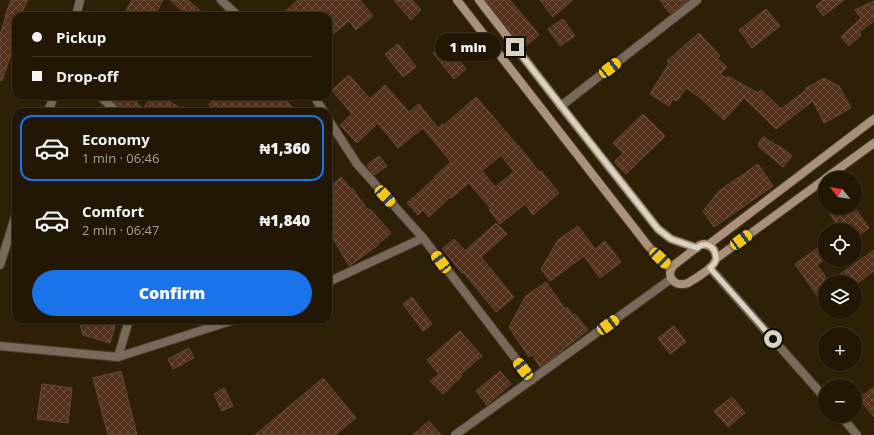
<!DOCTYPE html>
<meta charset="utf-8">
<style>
:root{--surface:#221705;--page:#2a200f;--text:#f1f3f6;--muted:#a29f9a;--line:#3f3627;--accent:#1a73e8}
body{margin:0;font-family:"Open Sans",sans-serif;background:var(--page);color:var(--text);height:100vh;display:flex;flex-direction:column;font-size:15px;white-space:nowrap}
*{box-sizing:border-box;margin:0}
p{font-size:13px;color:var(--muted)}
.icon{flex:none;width:22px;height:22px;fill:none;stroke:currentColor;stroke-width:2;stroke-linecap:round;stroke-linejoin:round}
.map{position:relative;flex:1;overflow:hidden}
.sheet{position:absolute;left:12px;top:108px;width:320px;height:216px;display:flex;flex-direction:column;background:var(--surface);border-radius:12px;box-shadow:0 1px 3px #0004,0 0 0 1px var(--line)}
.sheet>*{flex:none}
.hud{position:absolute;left:12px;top:12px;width:320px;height:88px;border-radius:12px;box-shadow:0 1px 3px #0004,0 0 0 1px var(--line);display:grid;align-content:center;height:88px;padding:0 20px;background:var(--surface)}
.needle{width:26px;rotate:300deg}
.fabs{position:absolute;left:818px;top:171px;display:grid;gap:8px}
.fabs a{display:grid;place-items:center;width:44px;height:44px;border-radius:50%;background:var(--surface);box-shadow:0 1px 3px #0004,0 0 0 1px var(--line);font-size:20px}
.end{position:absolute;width:18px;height:18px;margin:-9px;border:5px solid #dcd2c4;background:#111;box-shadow:0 0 0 2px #111}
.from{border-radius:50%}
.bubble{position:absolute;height:28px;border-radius:14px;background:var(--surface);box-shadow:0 1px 3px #0004,0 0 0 1px var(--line);font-size:13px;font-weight:800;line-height:28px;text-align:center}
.car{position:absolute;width:12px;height:24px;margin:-12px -6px;border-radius:5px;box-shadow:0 0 3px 1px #0007;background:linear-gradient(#f5c518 24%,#345 0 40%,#f5c518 0 76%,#345 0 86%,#f5c518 0)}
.hud b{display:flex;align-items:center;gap:14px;height:38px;font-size:15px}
.hud b+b{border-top:1px solid var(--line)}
.hud i{width:10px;height:10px;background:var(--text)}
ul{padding:7px 0 0;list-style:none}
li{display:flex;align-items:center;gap:12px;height:66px;margin:0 8px 6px;padding:0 12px;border:2px solid transparent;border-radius:12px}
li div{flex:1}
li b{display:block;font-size:15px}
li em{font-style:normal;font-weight:800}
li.current{border-color:var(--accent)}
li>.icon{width:36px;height:36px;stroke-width:1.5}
.cta{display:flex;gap:8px;margin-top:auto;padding:8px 20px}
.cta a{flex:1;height:46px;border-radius:24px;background:var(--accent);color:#fff;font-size:16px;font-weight:800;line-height:46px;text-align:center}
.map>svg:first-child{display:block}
</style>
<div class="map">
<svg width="874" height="435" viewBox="0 0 874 435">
<defs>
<pattern id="building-cross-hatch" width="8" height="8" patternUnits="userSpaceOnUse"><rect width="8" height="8" fill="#53301b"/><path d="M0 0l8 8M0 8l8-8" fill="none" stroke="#6b4d3a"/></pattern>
</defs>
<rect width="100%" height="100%" fill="#2e1f07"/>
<!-- building -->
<g fill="url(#building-cross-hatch)" stroke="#64493b" fill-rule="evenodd">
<path d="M11,0h17l-8,16h-4v23l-14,42 -2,-1v-46l6,-18h-1z"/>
<path d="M131,0h32l-7,13 -7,-3 -3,6h-23l9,-16z"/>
<path d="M170,0h18l18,16h-18z"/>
<path d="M298,0h62l13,16 -17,14 -7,-9 -21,17v-22h-48z"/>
<path d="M394,0h18l9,10 -10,10z"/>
<path d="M486,0h24l29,35 -16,13z"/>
<path d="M540,0h33l-20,17z"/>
<path d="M660,0h28l-18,14z"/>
<path d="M823,0h21l-21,16 -7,-10z"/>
<path d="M874,1v20l-15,11 2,3 -12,11 -8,-9 20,-19 -6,-8z"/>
<path d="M766,9l14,17 -28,22 -13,-18z"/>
<path d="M563,19l12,17 -15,10 -12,-17z"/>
<path d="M699,33l21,23 -3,2 10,9 -7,7 7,4 1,-2 30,17 3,-3 20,19 25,-19v-2l18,-10 15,8 12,22 -27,15 -11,-22 -37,28 -32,-31 -20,22 -25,-23 -13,-9 -9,13 -4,-2 -4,7 -19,-12 19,-31 -2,-2z"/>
<path d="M445,43l21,26 -12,10 -21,-26z"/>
<path d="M398,44l18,23 -13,10 -18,-23z"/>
<path d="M349,75l21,24 15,-14 24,27 10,-8 19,24 5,-4 1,1 32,-28 43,50v-1l20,26 2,-1 18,22 -26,22 -8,-11 -25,20 -11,-14 2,-1 -22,-26 -18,15 -1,-1 -21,20 -6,-7 -5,5 -11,-12 28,-25 -1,-1 17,-15 -28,-34 -25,20 -20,-25 -21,20 -17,-18 12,-11 -20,-24zM501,155l13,17 -19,15 -13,-16z"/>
<path d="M108,96h23l12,13 9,-13h9l25,16h-64l-1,-4z"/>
<path d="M221,96h61l15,16h-83l-5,-8z"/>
<path d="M643,114l22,22 -39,38 -12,-12 9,-9 -10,-10z"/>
<path d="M763,137l22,13 7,6 -9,11 -24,-20v-5z"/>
<path d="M379,156l8,10 -13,9 -7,-10z"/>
<path d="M758,164l15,22 -59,41 -11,-16 16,-20z"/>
<path d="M341,177l10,12 1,-1 16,22 2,-1 21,24 -14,12v1l-28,20 -19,-33 3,-2 -5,-6v-36z"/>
<path d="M826,208h29l14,20 -14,10v-8h-14z"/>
<path d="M496,223l11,11 -26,23 33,40 -18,15 -33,-40 -1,1 -20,-24 12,-10 11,12z"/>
<path d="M578,226l17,23 10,-8 16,21 -21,16 -16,-22 -34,25 -9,-12 17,-29z"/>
<path d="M825,243v16l-8,6 8,11v31l-30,-43z"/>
<path d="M874,250v21l-15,11h-30z"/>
<path d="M546,282l19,27 2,-2 6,8 2,-1 13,16 -26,20h1l-23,17 -8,-12 -3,2 -20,-30 17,-31z"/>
<path d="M412,297l20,27 -9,7 -20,-27z"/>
<path d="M79,320h16l20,6 -5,17 -27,-8z"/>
<path d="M674,326l12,16 -16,12 -12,-16z"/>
<path d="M460,331l22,25 -21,18 1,2 -19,18 -13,-13 9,-7 -12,-14z"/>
<path d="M189,348l5,10 -21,11 -5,-10z"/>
<path d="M121,371l16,64h-29l-15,-57z"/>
<path d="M500,371l11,13 -24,21 -11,-14z"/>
<path d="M323,378l33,40 -21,17h-80z"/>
<path d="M42,384l30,4 -4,35 -31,-4z"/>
<path d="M874,387v30l-15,-19z"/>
<path d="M224,388l9,18 -11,5 -8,-17z"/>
<path d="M732,397l13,16 -17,14 -14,-16z"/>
<path d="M429,421l12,14h-28z"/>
</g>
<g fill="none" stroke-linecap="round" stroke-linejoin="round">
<defs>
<g id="minor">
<path d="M221,0l17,16"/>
<path d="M76,16l4,-16"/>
<path d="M100,96l17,16"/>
<path d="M314,96l10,16"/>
<path d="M561,106l136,-106"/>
<path d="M48,112l6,-16"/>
<path d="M328,119l29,45 66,74 109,142"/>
<path d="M0,265l16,-51"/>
<path d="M710,268l115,130"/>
<path d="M328,282l95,-44"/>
<path d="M0,346l118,11 116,-37"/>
<path d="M118,357l11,-37"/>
<path d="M841,416l16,19"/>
<path d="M455,435l216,-156"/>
</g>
<g id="secondary">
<path d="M457,0l192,247 21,21"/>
<path d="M479,0l82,106 97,123 13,10 26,9"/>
<path d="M826,178l48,-35"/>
<path d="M704,244c5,1 7,2 10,6 1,3 3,6 2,9 -1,8 -21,20 -28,24 -13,5 -24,-7 -14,-18l26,-20z"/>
<path d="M708,245l166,-126"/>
<path d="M717,258l108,-79"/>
</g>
</defs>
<!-- minor casing -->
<use href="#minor" stroke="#4a3c25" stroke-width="10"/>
<!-- secondary casing -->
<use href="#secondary" stroke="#4a3c25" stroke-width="10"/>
<!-- minor -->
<use href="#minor" stroke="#78695c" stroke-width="8"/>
<!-- secondary -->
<use href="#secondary" stroke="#a9917c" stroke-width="8"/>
</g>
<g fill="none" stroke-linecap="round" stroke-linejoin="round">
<!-- route -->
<path stroke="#dcd2c4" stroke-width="5" d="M515,47l143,182 13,10 26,9c6,-5 12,-5 17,2 1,3 3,7 2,10 -1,4 -4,6 -6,8l63,71"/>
</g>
</svg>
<div class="fabs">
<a><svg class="needle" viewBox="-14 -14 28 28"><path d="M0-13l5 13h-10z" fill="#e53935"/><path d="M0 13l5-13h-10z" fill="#a29f9a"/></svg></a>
<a><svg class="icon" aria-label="locate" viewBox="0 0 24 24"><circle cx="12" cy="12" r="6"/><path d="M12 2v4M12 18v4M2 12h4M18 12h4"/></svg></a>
<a><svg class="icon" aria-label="layers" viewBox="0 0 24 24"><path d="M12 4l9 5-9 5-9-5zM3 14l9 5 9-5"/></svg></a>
<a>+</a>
<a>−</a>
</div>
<i class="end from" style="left:773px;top:339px"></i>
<i class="end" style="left:515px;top:47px"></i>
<div class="bubble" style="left:435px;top:33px;width:66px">1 min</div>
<i class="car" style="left:610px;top:68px;rotate:52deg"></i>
<i class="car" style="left:385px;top:196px;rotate:138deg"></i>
<i class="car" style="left:741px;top:240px;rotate:54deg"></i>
<i class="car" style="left:660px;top:258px;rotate:134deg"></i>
<i class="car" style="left:441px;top:262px;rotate:323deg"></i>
<i class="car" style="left:608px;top:325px;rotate:54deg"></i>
<i class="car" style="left:523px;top:369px;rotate:322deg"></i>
<div class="hud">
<b><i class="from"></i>Pickup</b>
<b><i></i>Drop-off</b>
</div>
<section class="sheet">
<ul>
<li class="current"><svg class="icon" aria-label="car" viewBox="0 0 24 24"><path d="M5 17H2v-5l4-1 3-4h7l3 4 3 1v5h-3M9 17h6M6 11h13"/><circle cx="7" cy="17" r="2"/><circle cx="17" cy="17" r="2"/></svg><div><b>Economy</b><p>1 min · 06:46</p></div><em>₦1,360</em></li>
<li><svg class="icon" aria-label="car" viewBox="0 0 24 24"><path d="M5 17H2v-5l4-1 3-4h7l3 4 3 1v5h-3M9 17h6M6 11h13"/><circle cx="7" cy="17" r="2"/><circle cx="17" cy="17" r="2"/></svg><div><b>Comfort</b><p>2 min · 06:47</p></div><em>₦1,840</em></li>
</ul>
<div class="cta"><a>Confirm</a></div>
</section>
</div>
